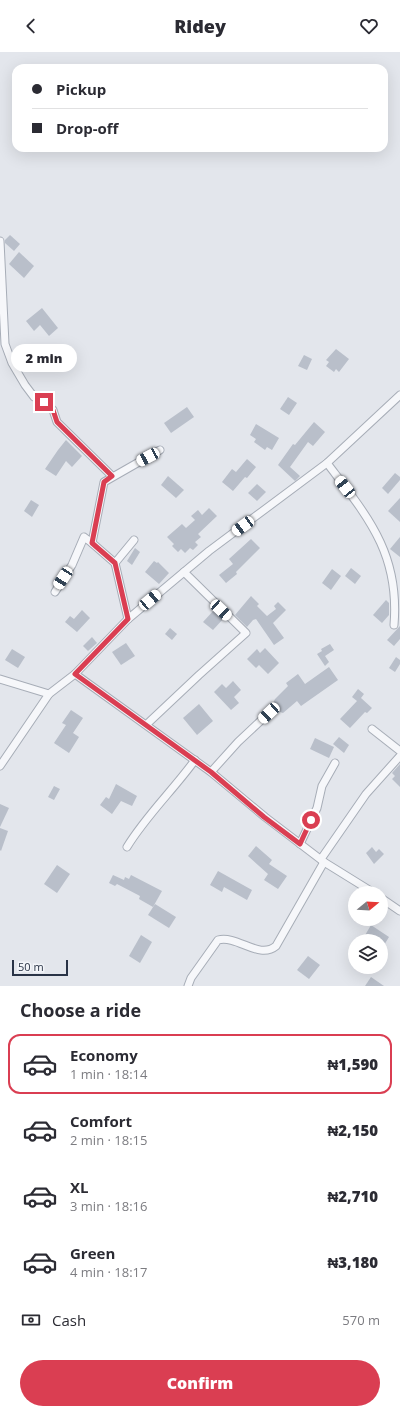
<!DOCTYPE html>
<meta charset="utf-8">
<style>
:root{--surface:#fff;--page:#f7f7f7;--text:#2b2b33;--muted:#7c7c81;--line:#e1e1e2;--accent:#da3e52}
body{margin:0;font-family:"Open Sans",sans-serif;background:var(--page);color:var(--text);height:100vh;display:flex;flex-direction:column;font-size:15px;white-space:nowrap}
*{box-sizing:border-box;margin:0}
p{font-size:13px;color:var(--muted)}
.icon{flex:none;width:22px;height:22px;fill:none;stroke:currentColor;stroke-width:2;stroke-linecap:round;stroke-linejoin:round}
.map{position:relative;height:934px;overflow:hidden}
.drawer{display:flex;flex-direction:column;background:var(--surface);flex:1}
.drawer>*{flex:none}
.hud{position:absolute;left:12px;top:12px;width:376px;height:88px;border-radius:12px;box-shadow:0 4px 16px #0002;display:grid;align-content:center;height:88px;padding:0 20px;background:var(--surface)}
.needle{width:26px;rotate:72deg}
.fabs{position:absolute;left:348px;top:834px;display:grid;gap:8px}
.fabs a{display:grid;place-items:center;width:40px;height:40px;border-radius:50%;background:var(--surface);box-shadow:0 4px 16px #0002;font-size:20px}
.scale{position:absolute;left:12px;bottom:10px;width:56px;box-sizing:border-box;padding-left:4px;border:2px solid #293346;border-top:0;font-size:11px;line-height:14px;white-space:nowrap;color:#293346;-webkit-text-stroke:3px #f3f5f9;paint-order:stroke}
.end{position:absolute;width:18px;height:18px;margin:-9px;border:5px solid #da3e52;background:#fff;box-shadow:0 0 0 2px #fff}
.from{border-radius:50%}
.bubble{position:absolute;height:28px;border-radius:14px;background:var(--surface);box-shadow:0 4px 16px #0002;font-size:13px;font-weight:800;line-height:28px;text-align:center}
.car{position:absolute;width:12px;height:24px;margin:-12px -6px;border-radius:5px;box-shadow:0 0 3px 1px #0007;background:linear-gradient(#fff 24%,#345 0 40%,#fff 0 76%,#345 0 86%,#fff 0)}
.hud b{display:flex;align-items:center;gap:14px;height:38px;font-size:15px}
.hud b+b{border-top:1px solid var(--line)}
.hud i{width:10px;height:10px;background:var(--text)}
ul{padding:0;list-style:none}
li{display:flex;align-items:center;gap:12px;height:60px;margin:0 8px 6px;padding:0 12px;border:2px solid transparent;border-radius:12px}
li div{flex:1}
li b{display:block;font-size:15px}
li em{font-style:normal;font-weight:800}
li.current{border-color:var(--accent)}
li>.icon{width:36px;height:36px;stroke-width:1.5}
h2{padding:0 20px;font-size:18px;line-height:48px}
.pay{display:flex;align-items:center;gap:10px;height:44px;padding:0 20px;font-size:15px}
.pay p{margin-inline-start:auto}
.action{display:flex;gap:8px;margin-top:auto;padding:8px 20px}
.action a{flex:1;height:46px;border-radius:24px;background:var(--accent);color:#fff;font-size:16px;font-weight:800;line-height:46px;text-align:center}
header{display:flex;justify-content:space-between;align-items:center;height:52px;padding:0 20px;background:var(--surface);font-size:18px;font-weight:800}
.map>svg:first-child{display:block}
</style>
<header><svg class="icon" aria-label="back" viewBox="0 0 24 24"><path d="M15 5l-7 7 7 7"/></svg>Ridey<svg class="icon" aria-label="heart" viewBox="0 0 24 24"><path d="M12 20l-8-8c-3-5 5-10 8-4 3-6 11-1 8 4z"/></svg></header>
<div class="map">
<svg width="400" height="934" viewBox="0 0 400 934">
<rect width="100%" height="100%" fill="#e3e6ec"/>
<!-- building -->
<g fill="#b9bfca">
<path d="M10,183l10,9 -6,7 -9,-8v-3z"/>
<path d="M19,200l15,14 -10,12 -15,-14z"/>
<path d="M42,256l16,20 -9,8 -9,-11 -6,6 -8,-10z"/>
<path d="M43,292l15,14 -11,11 -15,-15z"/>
<path d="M336,297l13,10 -10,13 -3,-3 -2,3 -8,-6 3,-4 -3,-2z"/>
<path d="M304,303l8,4 -5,11 -9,-4z"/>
<path d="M288,345l9,6 -8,12 -9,-6z"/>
<path d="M187,355l7,10 -23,16 -7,-10z"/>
<path d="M314,370l11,10 -12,14 -5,-4 -18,25 10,9 -5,5 -17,-16 15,-21 2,1z"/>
<path d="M256,372l23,14 -7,12 -5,-3 -2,3 -11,-8 2,-3 -6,-4z"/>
<path d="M66,388l16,16 -10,11 -6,-6 -10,15 -11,-7 13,-19z"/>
<path d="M247,407l9,8 -9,11 -2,-1 -12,14 -11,-9 10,-13 4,3z"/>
<path d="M395,421l5,4v3l-12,14 -6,-6z"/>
<path d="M168,424l16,14 -8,8 -15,-13z"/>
<path d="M257,432l9,8 -9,9 -9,-8z"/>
<path d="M400,446v24l-12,-11z"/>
<path d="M31,448l8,5 -7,12 -8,-6z"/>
<path d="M209,456l8,8 -19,18 3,3 -6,5 3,3 -5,5 -3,-2 -5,5 -4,-4 -3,3 -6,-6 2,-2 -7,-7 15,-13 4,4 9,-8 -4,-4 7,-6 4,5z"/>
<path d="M400,485v20l-10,-8z"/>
<path d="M251,487l9,9 -24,24 1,2 -11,9 -7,-8 14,-11 -4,-5z"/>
<path d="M135,496l5,4 -8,13 -5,-4z"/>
<path d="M154,509l3,2 1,-1 11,11 -10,11 -14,-12z"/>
<path d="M351,516l10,8 -6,8 -10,-8z"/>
<path d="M332,517l9,7 -10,14 -9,-7z"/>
<path d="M251,544l8,8 -2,2 10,10 9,-7 -2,-3 4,-4 8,8 -13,13 11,15 -10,7 -18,-26 -3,1 -6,7 -12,-12z"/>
<path d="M386,548l3,3v12l-7,8 -9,-8z"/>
<path d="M82,558l8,8 -13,14 -12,-10 5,-6 4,3z"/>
<path d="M214,558l10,8 -11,12 -10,-8z"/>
<path d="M400,574v13l-6,7 -7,-6z"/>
<path d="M170,576l7,6 -5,6 -7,-6z"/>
<path d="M92,585l5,6 -9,8 -5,-5z"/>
<path d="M126,591l9,13 -14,9 -9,-13z"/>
<path d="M330,592l4,6 -9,6 4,6 -4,4 -8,-12 5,-3 -1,-2z"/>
<path d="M265,596l14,15 -11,11 -9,-9 -3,3 -9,-9 10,-10 3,4z"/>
<path d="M12,597l13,8 -7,11 -13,-8z"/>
<path d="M396,605l4,3v4l-5,8 -6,-4z"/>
<path d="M329,615l9,13 -37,26 -4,-5 -14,12 -6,-2 -5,-6 3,-6 13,-13 -2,-3 12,-9 7,10z"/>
<path d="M233,629l8,9 -7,7 5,6 -8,7 -17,-18 8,-8 4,4z"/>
<path d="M358,637l6,5 -3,4 11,10 -5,5 -2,-1 -15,16 -10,-9 17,-18 -5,-4z"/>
<path d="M199,652l14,17 -16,14 -14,-17z"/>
<path d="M71,658l12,8 -10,15 6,4 -10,16 -15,-10 12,-18 -4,-2z"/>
<path d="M339,685l10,8 -5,8 -11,-9z"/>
<path d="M315,686l19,9 -5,11 -19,-9z"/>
<path d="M400,712v23l-8,-8 3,-3 -3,-3z"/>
<path d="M116,732l21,12 -5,10 -11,-5 -9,13 -12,-9 6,-8 3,2z"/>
<path d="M54,734l6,3 -6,11 -6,-3z"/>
<path d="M0,752l9,4 -9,19z"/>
<path d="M0,776l8,3 -7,20 -1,-1z"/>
<path d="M256,794l16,14 -3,4 18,12 -9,13 -14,-9 4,-6 -20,-18z"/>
<path d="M372,795l4,5 3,-3 5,5 -10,10 -8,-11z"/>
<path d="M57,813l13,9 -13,19 -13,-9z"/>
<path d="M218,819l34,19 -5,10 -23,-13 -2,5 -12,-7z"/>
<path d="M113,823l11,5 1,-3 4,2 2,-4 31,16 -9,16 -14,-8 1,-3 -23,-12 -2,2 -6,-3z"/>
<path d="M155,852l21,13 -7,11 -21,-13z"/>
<path d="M371,873l18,12 -8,13v-9h-11l-6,-4z"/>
<path d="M141,883l11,7 -12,21 -11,-7z"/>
<path d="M308,904l12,9 -11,14 -12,-9z"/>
<path d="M371,925l13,9h-19z"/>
</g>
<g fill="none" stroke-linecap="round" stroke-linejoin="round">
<defs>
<g id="minor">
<path d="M0,189l5,103 7,19 13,22 9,12 11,5 8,8 4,12 55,54"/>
<path d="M327,411c40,53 73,90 67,162"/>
<path d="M115,511l-23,-20 12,-61 56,-32"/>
<path d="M55,540l17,-27 12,-28 8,6"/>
<path d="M128,567l-13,-56 19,-23"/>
<path d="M75,622l136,98 54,45 59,45 50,31"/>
<path d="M0,627l49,15"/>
<path d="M147,672l52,-49 47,-42 -62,-61"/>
<path d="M372,677l28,22"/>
<path d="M0,714l49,-72 26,-20 53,-55 81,-68 118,-88 73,-68"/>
<path d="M211,720l27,-30 31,-29"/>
<path d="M300,792l17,-36 5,-22 13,-23"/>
<path d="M127,795c18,-30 47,-58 68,-87"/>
<path d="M321,807l45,-65 34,-38"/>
<path d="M381,846l19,13"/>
<path d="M188,934l3,-8 27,-38c20,-5 41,20 58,6l48,-84"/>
</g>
</defs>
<!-- minor casing -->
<use href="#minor" stroke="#a7adb7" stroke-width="9"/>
<!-- minor -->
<use href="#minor" stroke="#f6f7fa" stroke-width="7"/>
</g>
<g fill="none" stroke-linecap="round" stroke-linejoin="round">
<!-- route -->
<path stroke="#da3e52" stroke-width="5" d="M44,350l9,8 4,12 55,54 -8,6 -12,61 23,20 13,56 -53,55 136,98 53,45 36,27 11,-24"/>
</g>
</svg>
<div class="fabs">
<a><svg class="needle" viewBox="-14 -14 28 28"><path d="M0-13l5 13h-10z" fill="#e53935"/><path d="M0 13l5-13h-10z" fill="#7c7c81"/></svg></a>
<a><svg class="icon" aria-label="layers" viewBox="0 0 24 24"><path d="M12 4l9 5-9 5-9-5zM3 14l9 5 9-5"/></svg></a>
</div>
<div class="scale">50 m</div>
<i class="end from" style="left:311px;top:768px"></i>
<i class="end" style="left:44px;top:350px"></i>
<div class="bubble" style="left:11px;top:292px;width:66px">2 min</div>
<i class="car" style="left:148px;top:405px;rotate:242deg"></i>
<i class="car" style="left:345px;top:435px;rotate:322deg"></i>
<i class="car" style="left:243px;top:474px;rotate:234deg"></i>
<i class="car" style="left:63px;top:526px;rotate:213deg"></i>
<i class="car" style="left:150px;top:548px;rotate:50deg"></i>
<i class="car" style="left:221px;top:558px;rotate:133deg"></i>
<i class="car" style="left:269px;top:661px;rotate:227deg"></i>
<div class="hud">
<b><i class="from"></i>Pickup</b>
<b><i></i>Drop-off</b>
</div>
</div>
<section class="drawer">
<h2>Choose a ride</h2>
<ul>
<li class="current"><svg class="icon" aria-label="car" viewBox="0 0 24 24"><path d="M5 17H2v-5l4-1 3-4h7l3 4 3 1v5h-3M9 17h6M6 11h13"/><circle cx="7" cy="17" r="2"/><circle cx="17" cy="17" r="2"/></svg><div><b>Economy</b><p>1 min · 18:14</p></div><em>₦1,590</em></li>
<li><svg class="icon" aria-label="car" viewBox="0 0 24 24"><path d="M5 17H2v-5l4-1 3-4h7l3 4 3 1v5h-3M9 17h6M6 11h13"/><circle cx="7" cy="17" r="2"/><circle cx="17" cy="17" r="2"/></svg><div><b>Comfort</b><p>2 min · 18:15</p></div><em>₦2,150</em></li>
<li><svg class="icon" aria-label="car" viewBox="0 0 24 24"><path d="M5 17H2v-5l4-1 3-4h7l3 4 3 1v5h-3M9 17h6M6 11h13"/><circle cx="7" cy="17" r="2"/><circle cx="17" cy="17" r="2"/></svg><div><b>XL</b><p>3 min · 18:16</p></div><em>₦2,710</em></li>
<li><svg class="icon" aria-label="car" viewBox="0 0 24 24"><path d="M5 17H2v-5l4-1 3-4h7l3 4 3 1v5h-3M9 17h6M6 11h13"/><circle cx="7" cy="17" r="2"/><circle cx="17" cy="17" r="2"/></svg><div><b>Green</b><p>4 min · 18:17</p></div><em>₦3,180</em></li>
</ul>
<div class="pay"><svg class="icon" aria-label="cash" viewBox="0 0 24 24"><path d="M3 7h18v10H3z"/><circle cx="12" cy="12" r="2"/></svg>Cash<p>570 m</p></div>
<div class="action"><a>Confirm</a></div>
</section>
